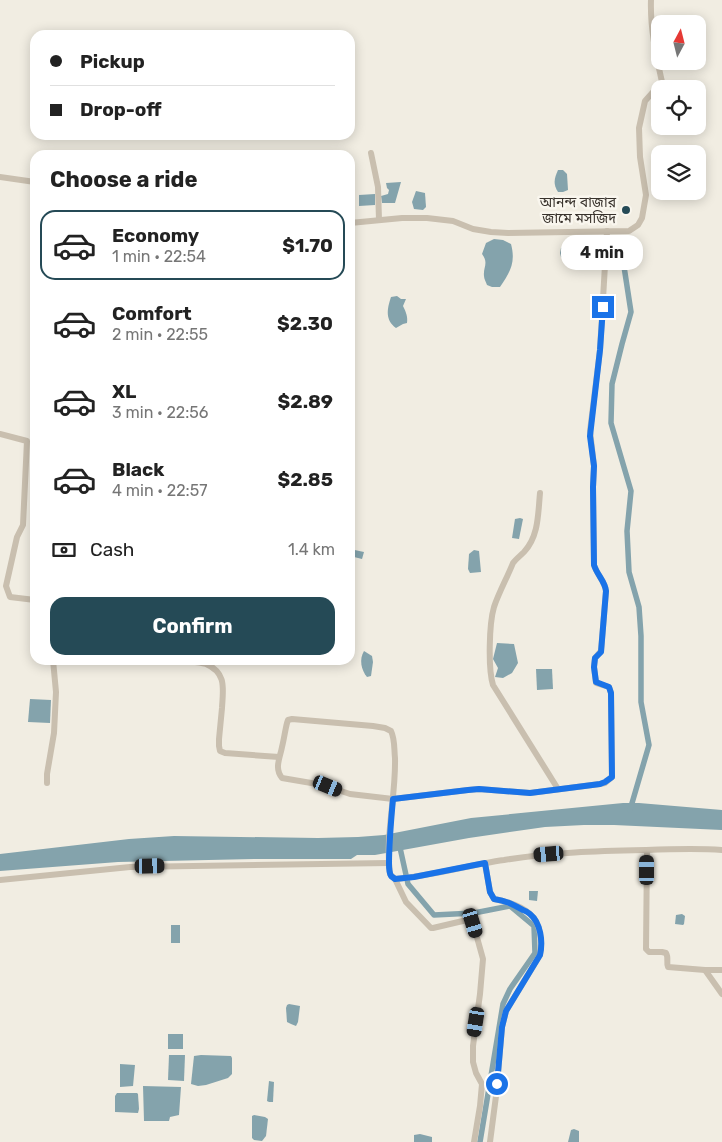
<!DOCTYPE html>
<meta charset="utf-8">
<style>
:root{--surface:#fff;--page:#f2f2f2;--text:#222;--muted:#767676;--line:#e0e0e0;--accent:#254a56}
body{margin:0;font-family:Rubik,"Noto Sans Bengali",sans-serif;background:var(--page);color:var(--text);height:100vh;display:flex;flex-direction:column;font-size:19px;white-space:nowrap}
*{box-sizing:border-box;margin:0}
p{font-size:16px;color:var(--muted)}
.icon{flex:none;width:28px;height:28px;fill:none;stroke:currentColor;stroke-width:2;stroke-linecap:round;stroke-linejoin:round}
.map{position:relative;flex:1;overflow:hidden}
.side{position:absolute;left:30px;top:150px;width:325px;height:515px;display:flex;flex-direction:column;background:var(--surface);border-radius:15px;box-shadow:0 2px 12px #0003}
.side>*{flex:none}
.top-card{position:absolute;left:30px;top:30px;width:325px;height:110px;border-radius:15px;box-shadow:0 2px 12px #0003;display:grid;align-content:center;height:110px;padding:0 20px;background:var(--surface)}
.needle{width:32px;rotate:7deg}
.tools{position:absolute;left:651px;top:15px;display:grid;gap:10px}
.tools a{display:grid;place-items:center;width:55px;height:55px;border-radius:10px;background:var(--surface);box-shadow:0 2px 12px #0003;font-size:25px}
.end{position:absolute;width:22px;height:22px;margin:-11px;border:6px solid #1a73e8;background:#fff;box-shadow:0 0 0 2px #fff}
.from{border-radius:50%}
.bubble{position:absolute;height:35px;border-radius:15px;background:var(--surface);box-shadow:0 2px 12px #0003;font-size:16px;font-weight:700;line-height:35px;text-align:center}
.car{position:absolute;width:15px;height:30px;margin:-15px -8px;border-radius:6px;box-shadow:0 0 4px 1px #0007;background:linear-gradient(#222 24%,#8ab4d8 0 40%,#222 0 76%,#8ab4d8 0 86%,#222 0)}
.top-card b{display:flex;align-items:center;gap:18px;height:48px;font-size:19px}
.top-card b+b{border-top:1px solid var(--line)}
.top-card i{width:12px;height:12px;background:var(--text)}
ul{padding:0;list-style:none}
li{display:flex;align-items:center;gap:15px;height:70px;margin:0 10px 8px;padding:0 10px;border:2px solid transparent;border-radius:15px}
li div{flex:1}
li b{display:block;font-size:19px}
li em{font-style:normal;font-weight:700}
li.current{border-color:var(--accent)}
li>.icon{width:45px;height:45px;stroke-width:1.5}
h2{padding:0 20px;font-size:22px;line-height:60px}
.pay{display:flex;align-items:center;gap:12px;height:55px;padding:0 20px;font-size:19px}
.pay p{margin-inline-start:auto}
.cta{display:flex;gap:10px;margin-top:auto;padding:10px 20px}
.cta a{flex:1;height:58px;border-radius:15px;background:var(--accent);color:#fff;font-size:20px;font-weight:700;line-height:58px;text-align:center}
.map>svg:first-child{display:block}
</style>
<div class="map">
<svg width="722" height="1142" viewBox="0 0 722 1142">
<rect width="100%" height="100%" fill="#f1ede2"/>
<!-- water -->
<g fill="#84a3ac">
<path d="M558,170h5l4,4 1,16 -5,2h-5c-5,-8 -4,-13 0,-22z"/>
<path d="M401,182l-6,21h-13l-1,-7 7,-2 1,-4 -2,-2 -1,-5z"/>
<path d="M416,191l9,2 1,14 -3,3 -9,-1 -2,-7z"/>
<path d="M375,194v11l-16,1v-11z"/>
<path d="M574,237l9,1v3l13,2 4,4v12l-6,3 -17,-3 -9,1 -7,-3 -1,-4 1,-5 13,-5z"/>
<path d="M494,239l9,1 8,4c5,19 -1,28 -11,43h-8l-5,-2c-1,-3 -3,-6 -3,-9 -1,-9 5,-13 -2,-22l4,-11z"/>
<path d="M397,296l4,3h5l-3,7c3,6 5,11 4,17l-4,1 -7,4c-11,-8 -9,-19 -5,-31z"/>
<path d="M520,518l3,1 -4,20 -7,-1 3,-19z"/>
<path d="M350,549l14,3 -2,7 -12,-3z"/>
<path d="M474,550l5,1 2,21 -11,1 -2,-4 1,-15z"/>
<path d="M497,643l17,1 4,19 -6,10 -9,5 -8,-1 3,-9 -5,-9z"/>
<path d="M364,651l8,5 1,6 -2,14 -4,1c-6,-7 -8,-18 -3,-26z"/>
<path d="M536,669h16l1,20 -16,1z"/>
<path d="M30,699l21,1 -1,23 -22,-1z"/>
<path d="M623,803h16l83,7v20l-108,-5h-30l-39,2 -76,11 -94,17h-18l-6,4h-97l-136,3 -118,9v-17l129,-15 45,-3 144,2 40,-1 26,-2 87,-17z"/>
<path d="M529,891h9l-1,10 -8,-1z"/>
<path d="M682,914l3,2 -1,8 -1,1 -8,-1 1,-9z"/>
<rect x="171" y="925" width="9" height="18"/>
<path d="M289,1004l11,2 -2,16 -2,4 -5,-2 -4,-2 -1,-14 1,-3z"/>
<rect x="168" y="1034" width="15" height="15"/>
<path d="M169,1055h16l-1,26 -16,-1z"/>
<path d="M201,1055l30,1 1,2v16l-4,4 -22,7 -8,1 -7,-2 3,-28z"/>
<path d="M120,1064l15,1 -2,21 -13,1z"/>
<path d="M269,1081l5,1 -1,20h-4l-2,-1z"/>
<path d="M143,1086l38,1 -2,28 -9,2 -1,4h-25z"/>
<path d="M117,1093h20l1,1 1,15 -1,4 -23,-1v-16z"/>
<path d="M254,1115l11,2 3,2 -2,17 -4,5 -8,-1 -2,-2v-22z"/>
<path d="M574,1129l5,2v11h-11l3,-12z"/>
<path d="M420,1134l12,3v5h-18v-7z"/>
</g>
<g fill="none" stroke-linecap="round" stroke-linejoin="round">
<!-- canal -->
<g stroke="#84a3ac" stroke-width="5.5">
<path d="M621,247l10,65 -9,32 -10,40 -1,39 20,68 -4,40 2,41 10,35 2,29v66l8,43 -19,65"/>
<path d="M399,843l9,41 26,31 40,-2 36,-7 24,20 1,27 -25,36 -7,15 -23,138"/>
</g>
<!-- minor -->
<g stroke="#c9bfaf" stroke-width="6">
<path d="M371,153l7,34 1,33"/>
<path d="M0,177l35,5"/>
<path d="M350,223l52,-5h25l26,3 20,8 18,3 17,1 121,-2 9,-6 4,-7 4,-23 -6,-38 -1,-29 6,-27 17,-19c-6,-27 -12,-54 -11,-82"/>
<path d="M0,434l27,7 -4,84 -6,12 -11,49 4,11 25,3"/>
<path d="M540,493c-2,20 -1,43 -16,59 -4,4 -8,7 -11,11 -6,15 -14,29 -19,44 -5,17 -6,62 -1,78l65,104"/>
<path d="M179,660c9,2 18,1 27,4 21,9 17,25 16,44 -1,10 -2,21 -3,31v7l1,5 5,2 54,4"/>
<path d="M47,783v-9l7,-41 2,-41 -3,-32"/>
<path d="M647,850l-1,99 3,3h13l4,1c3,5 0,10 2,14l37,3"/>
<path d="M485,863l5,29 4,7c11,2 27,7 36,15 11,9 12,28 10,41l-34,56 -4,16 -6,69 -6,46"/>
<path d="M395,879c37,-3 73,-14 109,-19 47,-8 95,-9 142,-10 25,-1 51,-2 76,0"/>
<path d="M0,880l130,-13 259,-4"/>
<path d="M722,970h-17l17,24"/>
<path d="M474,1142l6,-36 2,-22 -6,-11 -3,-11v-16l7,-52 3,-35 -10,-36 -1,-1 -5,-2 -34,8h-2l-25,-26 -11,-23 -5,-5c-5,-39 6,-77 5,-116 -1,-9 0,-19 -4,-27l-6,-3 -12,-2 -81,-7 -4,1 -1,3c-2,8 -3,16 -5,24 -2,11 -8,21 0,31l41,7 27,9 43,5 75,-9 11,-1 51,4 70,-9 5,-1 7,-6 -1,-84 -2,-6 -10,-3 -3,-1 -2,-16 1,-9 6,-7 5,-60c-1,-10 -9,-16 -12,-26l-1,-78 1,-21 -4,-35 10,-81 7,-119"/>
</g>
</g>
<g fill="none" stroke-linecap="round" stroke-linejoin="round">
<!-- route -->
<path stroke="#1a73e8" stroke-width="6" d="M497,1084l5,-57 4,-16 34,-56c3,-13 1,-32 -10,-41 -2,-2 -4,-3 -7,-4 -11,-6 -16,-9 -29,-11l-4,-7 -5,-29 -71,14 -19,2 -4,-3c-2,-4 -2,-8 -2,-12 0,-22 2,-43 4,-65l75,-9 11,-1 51,4 70,-9 5,-2 7,-5 -1,-84 -2,-6 -13,-5 -2,-15 1,-9 6,-6 5,-61c-1,-10 -9,-16 -12,-26l-1,-78 1,-21 -4,-30 10,-86 3,-43"/>
</g>
<!-- markers -->
<circle fill="#254a56" stroke="#f9f6ee" stroke-width="2" cx="626" cy="210" r="5"/>
<g text-anchor="middle" dominant-baseline="central" stroke-width="5" stroke-linejoin="round" paint-order="stroke">
<!-- poi labels -->
<g font-size="14" fill="#38322c" stroke="#f9f6ee" text-anchor="end">
<text x="616" y="202">আনন্দ বাজার<tspan x="616" dy="16">জামে মসজিদ</tspan></text>
</g>
</g>
</svg>
<div class="tools">
<a><svg class="needle" viewBox="-14 -14 28 28"><path d="M0-13l5 13h-10z" fill="#e53935"/><path d="M0 13l5-13h-10z" fill="#767676"/></svg></a>
<a><svg class="icon" aria-label="locate" viewBox="0 0 24 24"><circle cx="12" cy="12" r="6"/><path d="M12 2v4M12 18v4M2 12h4M18 12h4"/></svg></a>
<a><svg class="icon" aria-label="layers" viewBox="0 0 24 24"><path d="M12 4l9 5-9 5-9-5zM3 14l9 5 9-5"/></svg></a>
</div>
<i class="end from" style="left:497px;top:1084px"></i>
<i class="end" style="left:603px;top:307px"></i>
<div class="bubble" style="left:561px;top:235px;width:82px">4 min</div>
<i class="car" style="left:328px;top:786px;rotate:112deg"></i>
<i class="car" style="left:549px;top:854px;rotate:265deg"></i>
<i class="car" style="left:150px;top:866px;rotate:89deg"></i>
<i class="car" style="left:647px;top:870px;rotate:0deg"></i>
<i class="car" style="left:473px;top:923px;rotate:163deg"></i>
<i class="car" style="left:476px;top:1022px;rotate:189deg"></i>
<div class="top-card">
<b><i class="from"></i>Pickup</b>
<b><i></i>Drop-off</b>
</div>
<section class="side">
<h2>Choose a ride</h2>
<ul>
<li class="current"><svg class="icon" aria-label="car" viewBox="0 0 24 24"><path d="M5 17H2v-5l4-1 3-4h7l3 4 3 1v5h-3M9 17h6M6 11h13"/><circle cx="7" cy="17" r="2"/><circle cx="17" cy="17" r="2"/></svg><div><b>Economy</b><p>1 min · 22:54</p></div><em>$1.70</em></li>
<li><svg class="icon" aria-label="car" viewBox="0 0 24 24"><path d="M5 17H2v-5l4-1 3-4h7l3 4 3 1v5h-3M9 17h6M6 11h13"/><circle cx="7" cy="17" r="2"/><circle cx="17" cy="17" r="2"/></svg><div><b>Comfort</b><p>2 min · 22:55</p></div><em>$2.30</em></li>
<li><svg class="icon" aria-label="car" viewBox="0 0 24 24"><path d="M5 17H2v-5l4-1 3-4h7l3 4 3 1v5h-3M9 17h6M6 11h13"/><circle cx="7" cy="17" r="2"/><circle cx="17" cy="17" r="2"/></svg><div><b>XL</b><p>3 min · 22:56</p></div><em>$2.89</em></li>
<li><svg class="icon" aria-label="car" viewBox="0 0 24 24"><path d="M5 17H2v-5l4-1 3-4h7l3 4 3 1v5h-3M9 17h6M6 11h13"/><circle cx="7" cy="17" r="2"/><circle cx="17" cy="17" r="2"/></svg><div><b>Black</b><p>4 min · 22:57</p></div><em>$2.85</em></li>
</ul>
<div class="pay"><svg class="icon" aria-label="cash" viewBox="0 0 24 24"><path d="M3 7h18v10H3z"/><circle cx="12" cy="12" r="2"/></svg>Cash<p>1.4 km</p></div>
<div class="cta"><a>Confirm</a></div>
</section>
</div>
